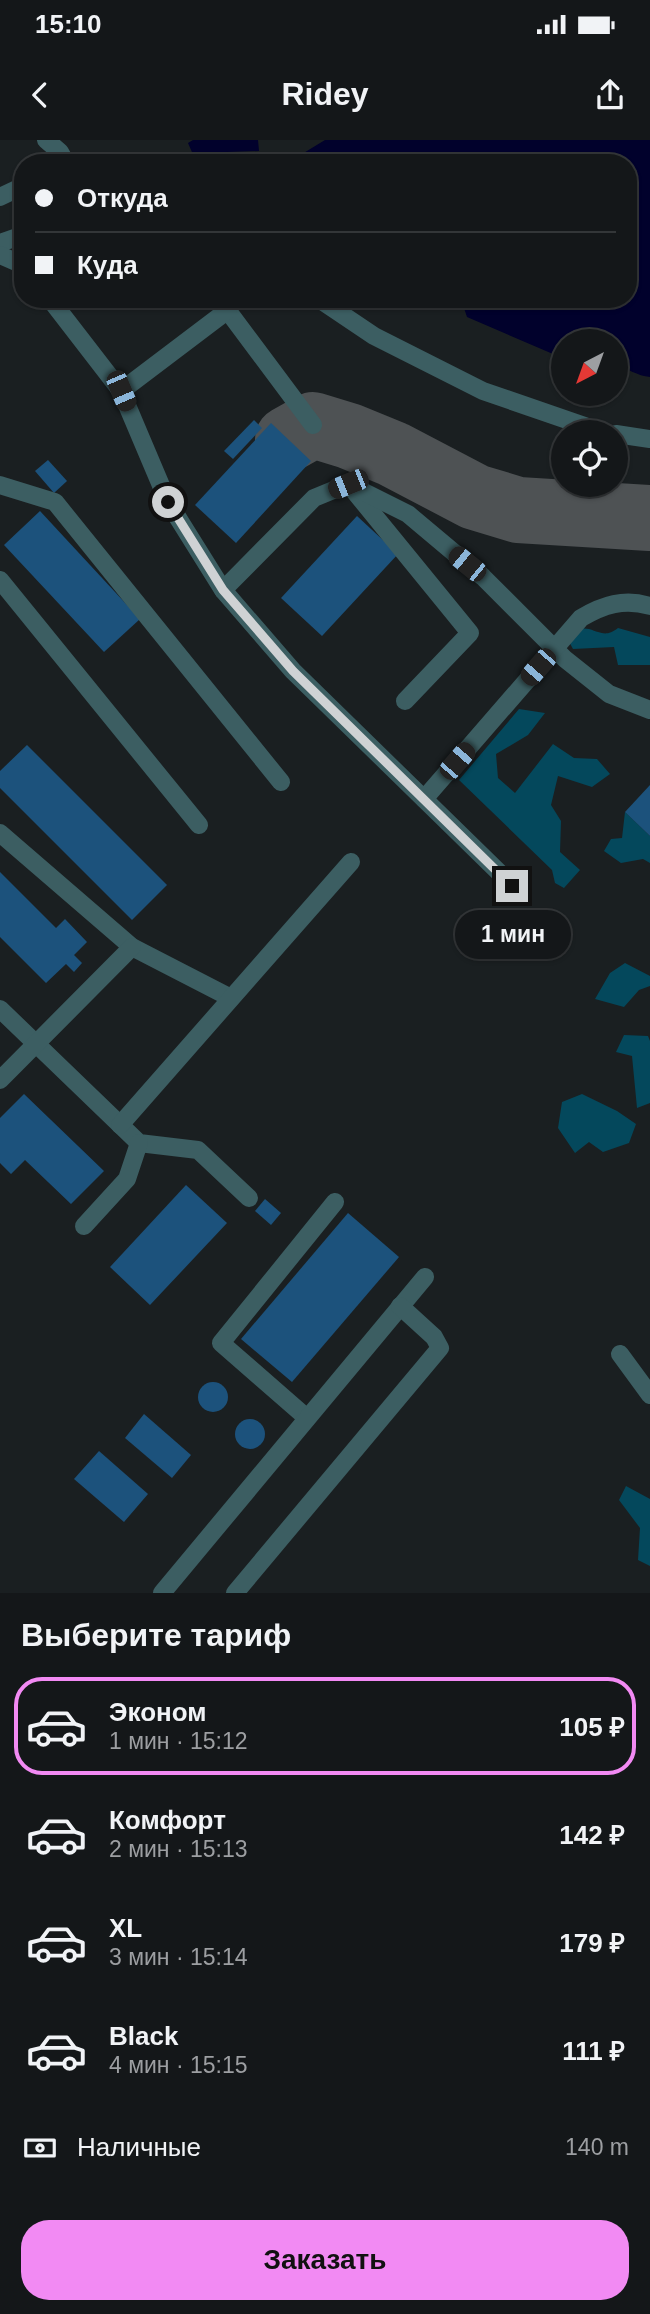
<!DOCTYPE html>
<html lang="ru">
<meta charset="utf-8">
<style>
:root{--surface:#141719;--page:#1d2022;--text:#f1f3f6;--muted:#9d9fa2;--line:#333638;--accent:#f28af3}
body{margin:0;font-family:Arial,sans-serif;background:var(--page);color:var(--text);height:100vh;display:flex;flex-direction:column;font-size:26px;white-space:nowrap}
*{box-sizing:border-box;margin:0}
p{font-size:23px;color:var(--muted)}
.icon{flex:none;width:38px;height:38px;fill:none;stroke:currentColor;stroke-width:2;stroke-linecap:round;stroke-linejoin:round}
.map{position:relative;height:1453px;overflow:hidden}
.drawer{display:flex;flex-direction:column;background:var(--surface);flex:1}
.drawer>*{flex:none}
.banner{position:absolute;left:14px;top:14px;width:623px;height:154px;border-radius:28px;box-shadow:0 2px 5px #0004,0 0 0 2px var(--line);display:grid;align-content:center;height:154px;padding:0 21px;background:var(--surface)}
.needle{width:46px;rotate:221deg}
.buttons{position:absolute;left:551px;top:189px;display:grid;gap:14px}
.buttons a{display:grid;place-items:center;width:77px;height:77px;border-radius:50%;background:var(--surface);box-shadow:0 2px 5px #0004,0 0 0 2px var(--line);font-size:35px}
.end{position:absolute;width:32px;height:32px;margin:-16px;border:9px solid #cfd2d4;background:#111;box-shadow:0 0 0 4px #111}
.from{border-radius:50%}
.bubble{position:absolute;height:49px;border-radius:24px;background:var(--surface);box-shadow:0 2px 5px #0004,0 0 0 2px var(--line);font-size:23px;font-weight:800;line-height:49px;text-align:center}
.car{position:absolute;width:21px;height:42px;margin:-21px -10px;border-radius:9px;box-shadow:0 0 5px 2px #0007;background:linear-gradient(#222 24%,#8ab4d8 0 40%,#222 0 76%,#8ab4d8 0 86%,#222 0)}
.banner b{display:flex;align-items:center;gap:24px;height:66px;font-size:26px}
.banner b+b{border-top:2px solid var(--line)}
.banner i{width:18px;height:18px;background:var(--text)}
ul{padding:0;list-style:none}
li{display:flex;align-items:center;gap:21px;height:98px;margin:0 14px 10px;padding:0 7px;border:4px solid transparent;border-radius:28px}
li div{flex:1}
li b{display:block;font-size:26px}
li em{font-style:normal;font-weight:800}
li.current{border-color:var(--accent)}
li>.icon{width:63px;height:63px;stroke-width:1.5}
h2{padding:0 21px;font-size:32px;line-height:84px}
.pay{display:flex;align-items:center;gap:18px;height:77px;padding:0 21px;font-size:26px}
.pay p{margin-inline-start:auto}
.cta{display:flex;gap:14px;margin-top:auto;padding:14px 21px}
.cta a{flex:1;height:80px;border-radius:28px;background:var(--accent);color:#111;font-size:28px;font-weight:800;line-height:80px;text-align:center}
.status{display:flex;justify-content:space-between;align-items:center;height:49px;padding:0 35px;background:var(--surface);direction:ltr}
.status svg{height:19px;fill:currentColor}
header{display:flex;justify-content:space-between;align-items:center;height:91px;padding:0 21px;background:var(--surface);font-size:32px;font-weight:800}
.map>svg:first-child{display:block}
</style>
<div class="status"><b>15:10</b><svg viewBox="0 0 49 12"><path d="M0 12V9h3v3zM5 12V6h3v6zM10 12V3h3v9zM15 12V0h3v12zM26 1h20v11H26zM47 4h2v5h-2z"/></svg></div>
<header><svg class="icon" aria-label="back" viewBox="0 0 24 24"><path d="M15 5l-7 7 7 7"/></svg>Ridey<svg class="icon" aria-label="share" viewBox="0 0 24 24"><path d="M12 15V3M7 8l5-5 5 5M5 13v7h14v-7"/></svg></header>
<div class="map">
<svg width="650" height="1453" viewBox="0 0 650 1453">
<rect width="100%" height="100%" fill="#1a1f21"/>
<!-- green -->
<g fill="#04485c">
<path d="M570,487c6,1 13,1 19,2 13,4 17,8 29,-1l32,9v28h-32l-4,-18 -41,2 -7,-13z"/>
<path d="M519,569l26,4 -17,22 -32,19 2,24 17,15 38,-49 21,14 23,1 13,15 -18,13 -34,-11 -7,29 10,16 -1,31 20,18 -16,18 -9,-5 -3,-13 -93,-90z"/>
<path d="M625,672l25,24v27l-7,-4 -22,4 -17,-12 7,-12 11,-1z"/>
<path d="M625,823l25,13v10l-11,4 -15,17 -29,-8 15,-26z"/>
<path d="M624,895l24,1 2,5v62l-13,5 -5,-52 -16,-4z"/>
<path d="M582,954l35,17 19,13 -7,19 -26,9 -14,-10 -14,11 -17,-25 4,-26z"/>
<path d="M626,1346l24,13v67l-12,-6 2,-32 -21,-28z"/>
</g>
<!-- water -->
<g fill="#01012c">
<path d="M193,0h65l1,11 -33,1 1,11h-11l-6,-6 -15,2 -7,-16z"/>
<path d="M325,0h325v237c-13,-1 -22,-9 -34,-11v-25h-52l-1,16h-3l-93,-40 -6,-18h167v-136h-331l5,-9z"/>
</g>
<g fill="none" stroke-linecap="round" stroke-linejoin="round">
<!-- taxiway -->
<path stroke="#4e5254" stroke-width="66" d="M288,299l25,-14 36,11 44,18 82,43 43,13 132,8"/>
</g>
<!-- building -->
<g fill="#1c527c">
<path d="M254,280l8,8 -29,31 -9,-8z"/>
<path d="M271,283l40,38 -75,82 -41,-38z"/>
<path d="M48,320l19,21 -13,12 -19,-22z"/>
<path d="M40,371l100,108 -36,33 -100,-107z"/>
<path d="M357,376l41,38 -76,82 -41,-38z"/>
<path d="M27,605l140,140 -35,35 -132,-132v-17z"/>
<path d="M650,645v51l-25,-24z"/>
<path d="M0,732l56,56 9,-9 22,23 -13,13 8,8 -8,9 -8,-8 -20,19 -46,-46z"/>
<path d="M24,954l80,77 -33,33 -46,-44 -14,14 -11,-11v-45z"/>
<path d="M186,1045l41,38 -77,82 -40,-38z"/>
<path d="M265,1059l16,14 -10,12 -16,-14z"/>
<path d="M348,1073l51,44 -107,125 -51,-43z"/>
<circle cx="213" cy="1257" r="15"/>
<path d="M144,1274l47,41 -19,23 -47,-40z"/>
<circle cx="250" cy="1294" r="15"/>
<path d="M99,1311l49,43 -24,28 -50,-43z"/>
</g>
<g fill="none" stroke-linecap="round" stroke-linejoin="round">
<!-- minor -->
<g stroke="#3c5e62" stroke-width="18">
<path d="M46,0l14,12 5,9 -3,2"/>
<path d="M0,57l23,-11"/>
<path d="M0,103l23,-8"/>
<path d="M0,115l23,10"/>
<path d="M50,159l71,92 47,111 55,88 70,81 219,214"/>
<path d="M219,159l94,126"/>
<path d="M319,159l55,37 109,55 119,41"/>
<path d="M121,251l107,-81"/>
<path d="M616,294l34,5"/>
<path d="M0,345l55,17 226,280"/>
<path d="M355,352l115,141 -65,68"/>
<path d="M0,440l199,245"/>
<path d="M223,450l91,-92 34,-14 60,30 75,63 82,82 44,35 41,16"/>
<path d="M424,659l157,-181c22,-13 43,-20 69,-12"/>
<path d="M0,693l132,114 99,51"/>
<path d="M0,869l139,134 59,7 51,48"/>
<path d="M0,940l132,-133"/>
<path d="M120,985l231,-263"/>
<path d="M84,1086l43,-47 12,-36"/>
<path d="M620,1214l30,41"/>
<path d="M307,1278l-86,-75 114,-141"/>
<path d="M162,1453l263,-316"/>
<path d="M235,1453l205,-245 -6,-11 -34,-31"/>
</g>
</g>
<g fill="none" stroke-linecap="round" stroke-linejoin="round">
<!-- route -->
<path stroke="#cfd2d4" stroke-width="9" d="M168,362l55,88 70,81 219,215"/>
</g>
</svg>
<div class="buttons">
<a><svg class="needle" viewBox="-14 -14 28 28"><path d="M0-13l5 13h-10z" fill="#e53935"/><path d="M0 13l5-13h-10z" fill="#9d9fa2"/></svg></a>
<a><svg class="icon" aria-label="locate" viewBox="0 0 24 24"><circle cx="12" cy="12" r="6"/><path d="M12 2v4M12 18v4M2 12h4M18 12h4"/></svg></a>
</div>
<i class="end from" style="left:168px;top:362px"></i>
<i class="end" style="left:512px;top:746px"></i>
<div class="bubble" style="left:455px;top:770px;width:116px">1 мин</div>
<i class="car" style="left:121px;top:251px;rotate:157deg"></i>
<i class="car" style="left:348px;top:344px;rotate:248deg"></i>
<i class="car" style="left:467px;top:424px;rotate:309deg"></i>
<i class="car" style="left:538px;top:527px;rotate:221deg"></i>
<i class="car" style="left:457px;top:621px;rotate:41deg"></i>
<div class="banner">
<b><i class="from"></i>Откуда</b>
<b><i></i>Куда</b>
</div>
</div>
<section class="drawer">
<h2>Выберите тариф</h2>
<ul>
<li class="current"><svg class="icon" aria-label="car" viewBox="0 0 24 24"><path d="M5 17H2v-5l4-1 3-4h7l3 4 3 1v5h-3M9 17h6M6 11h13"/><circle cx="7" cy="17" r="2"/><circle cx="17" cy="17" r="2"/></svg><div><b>Эконом</b><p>1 мин · 15:12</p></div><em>105 ₽</em></li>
<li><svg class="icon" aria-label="car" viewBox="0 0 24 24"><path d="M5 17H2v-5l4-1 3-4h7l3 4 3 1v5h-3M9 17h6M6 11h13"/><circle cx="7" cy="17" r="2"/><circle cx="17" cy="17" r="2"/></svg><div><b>Комфорт</b><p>2 мин · 15:13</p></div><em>142 ₽</em></li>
<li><svg class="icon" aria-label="car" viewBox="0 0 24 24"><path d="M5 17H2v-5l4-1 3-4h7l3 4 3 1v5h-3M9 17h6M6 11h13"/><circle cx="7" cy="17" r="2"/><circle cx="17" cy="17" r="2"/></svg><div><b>XL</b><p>3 мин · 15:14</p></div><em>179 ₽</em></li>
<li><svg class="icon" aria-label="car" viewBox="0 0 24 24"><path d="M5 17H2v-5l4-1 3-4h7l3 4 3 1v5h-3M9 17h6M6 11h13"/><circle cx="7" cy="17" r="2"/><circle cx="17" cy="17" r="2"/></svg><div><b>Black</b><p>4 мин · 15:15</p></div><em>111 ₽</em></li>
</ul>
<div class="pay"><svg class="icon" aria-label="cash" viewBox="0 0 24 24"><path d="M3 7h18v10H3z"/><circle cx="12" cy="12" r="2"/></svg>Наличные<p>140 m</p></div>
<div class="cta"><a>Заказать</a></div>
</section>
